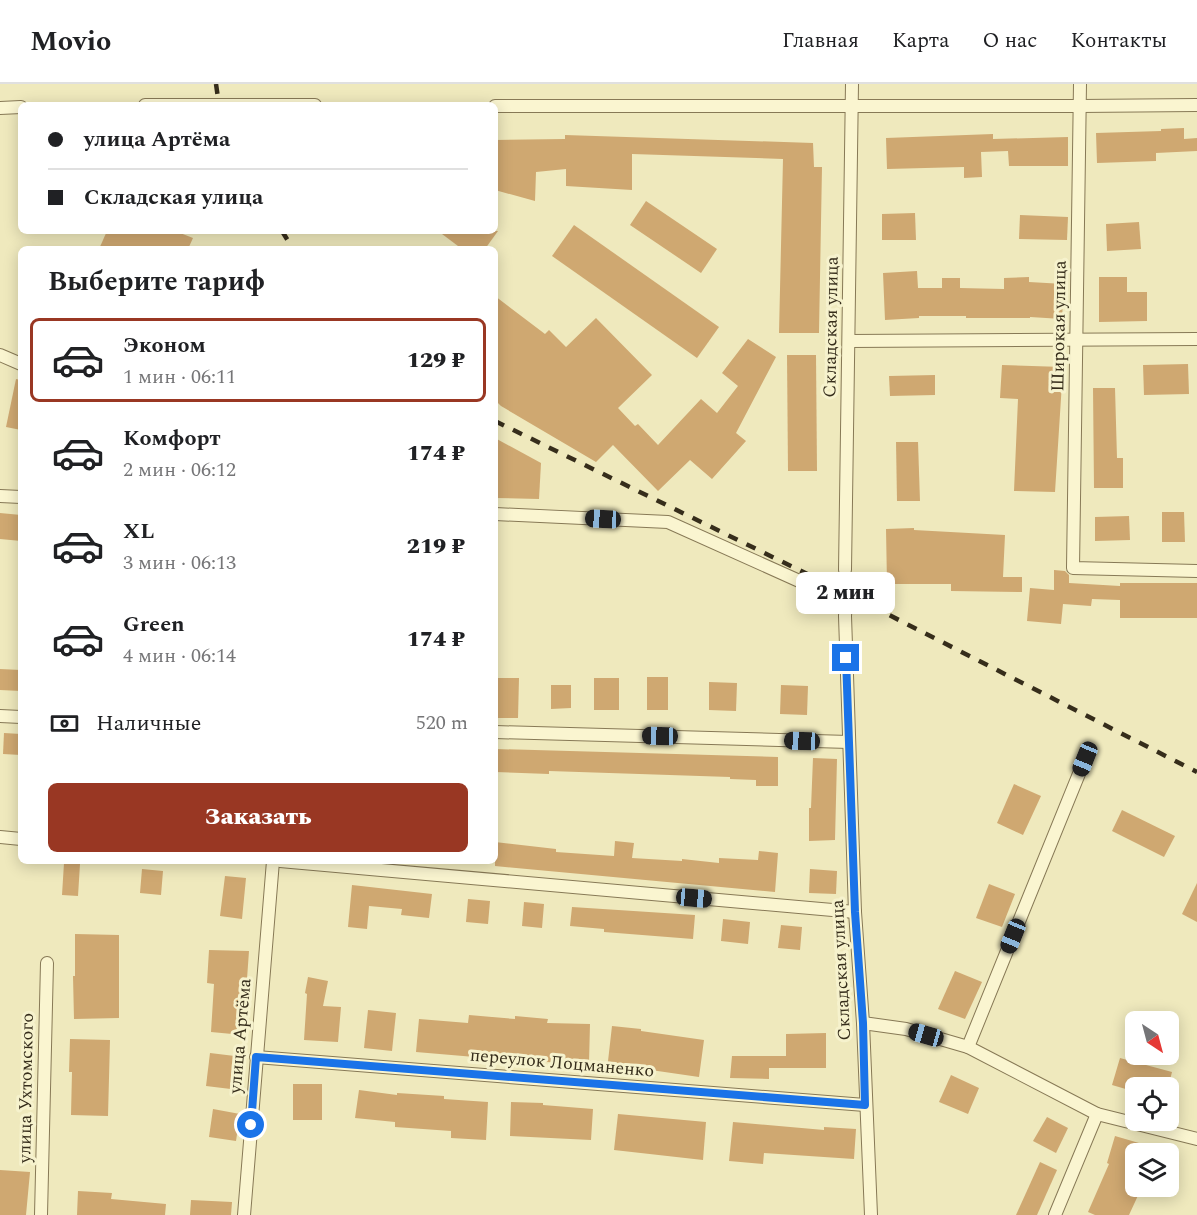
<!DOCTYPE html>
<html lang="ru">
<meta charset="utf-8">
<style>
:root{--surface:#fff;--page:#f2f2f2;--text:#202124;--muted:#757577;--line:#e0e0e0;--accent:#993723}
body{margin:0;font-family:Spectral,serif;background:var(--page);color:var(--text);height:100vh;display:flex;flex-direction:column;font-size:22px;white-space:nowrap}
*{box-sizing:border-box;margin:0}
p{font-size:20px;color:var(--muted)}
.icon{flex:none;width:33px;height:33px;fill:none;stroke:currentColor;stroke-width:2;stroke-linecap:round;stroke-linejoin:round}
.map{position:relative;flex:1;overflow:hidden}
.side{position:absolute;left:18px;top:162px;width:480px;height:618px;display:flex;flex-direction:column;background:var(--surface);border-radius:9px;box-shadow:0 3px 15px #0003}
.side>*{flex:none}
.banner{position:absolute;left:18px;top:18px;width:480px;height:132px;border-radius:9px;box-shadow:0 3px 15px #0003;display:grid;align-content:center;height:132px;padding:0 30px;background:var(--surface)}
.needle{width:39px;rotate:144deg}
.buttons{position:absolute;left:1125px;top:927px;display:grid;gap:12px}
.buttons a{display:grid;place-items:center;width:54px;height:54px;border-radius:9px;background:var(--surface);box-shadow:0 3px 15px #0003;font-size:30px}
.end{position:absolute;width:27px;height:27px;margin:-14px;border:8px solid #1a73e8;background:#fff;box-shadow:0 0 0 3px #fff}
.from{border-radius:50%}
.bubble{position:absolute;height:42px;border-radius:9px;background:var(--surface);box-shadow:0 3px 15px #0003;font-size:20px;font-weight:800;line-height:42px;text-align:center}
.car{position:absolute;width:18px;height:36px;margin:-18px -9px;border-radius:8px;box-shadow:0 0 4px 2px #0007;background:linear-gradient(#222 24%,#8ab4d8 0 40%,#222 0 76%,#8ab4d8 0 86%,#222 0)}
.banner b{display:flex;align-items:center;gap:21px;height:57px;font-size:22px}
.banner b+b{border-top:2px solid var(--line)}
.banner i{width:15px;height:15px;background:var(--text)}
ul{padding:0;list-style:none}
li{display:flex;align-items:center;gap:18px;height:84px;margin:0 12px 9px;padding:0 18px;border:3px solid transparent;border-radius:9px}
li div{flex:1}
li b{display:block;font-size:22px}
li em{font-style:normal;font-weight:800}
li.on{border-color:var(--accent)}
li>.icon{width:54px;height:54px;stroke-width:1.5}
h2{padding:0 30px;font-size:27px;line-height:72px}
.pay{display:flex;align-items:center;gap:15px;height:66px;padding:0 30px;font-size:22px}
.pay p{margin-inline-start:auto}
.cta{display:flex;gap:12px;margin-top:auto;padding:12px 30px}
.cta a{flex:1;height:69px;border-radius:9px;background:var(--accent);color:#fff;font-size:24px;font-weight:800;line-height:69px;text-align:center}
header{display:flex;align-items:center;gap:36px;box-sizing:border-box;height:84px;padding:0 30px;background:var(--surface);border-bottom:2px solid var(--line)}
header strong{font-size:28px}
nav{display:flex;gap:33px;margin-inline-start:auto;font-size:21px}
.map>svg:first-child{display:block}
</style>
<header>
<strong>Movio</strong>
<nav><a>Главная</a><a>Карта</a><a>О нас</a><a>Контакты</a></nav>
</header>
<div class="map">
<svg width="1197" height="1131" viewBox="0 0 1197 1131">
<rect width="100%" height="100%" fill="#efe9bd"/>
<!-- building -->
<g fill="#cfa871">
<path d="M1184,44v11l13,-1v13l-41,2v8l-59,2 -1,-30 65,-2v-2z"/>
<path d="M993,50v5l75,-2v29h-59l-1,-15 -27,1 1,25 -18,1v-11l-77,2 -1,-31z"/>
<path d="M565,51l248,8 1,24h8l-3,166h-40l4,-174 -151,-5v36l-66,-4v-17l-30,3 -1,29 -40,-11v-50l70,-1z"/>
<path d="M646,117l71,48 -16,24 -71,-48z"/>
<path d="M915,129l1,27h-34v-26z"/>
<path d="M1020,131l48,2 -1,23 -48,-1z"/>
<path d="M1139,138l2,27 -34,2 -1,-27z"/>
<path d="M574,141l145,102 -22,31 -145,-102z"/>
<path d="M107,147h68l18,7 -5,11h-89z"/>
<path d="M438,147h60l-13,18h-23z"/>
<path d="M917,187l1,17h24v-10h18v10l44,1v-11l25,-1v5l35,2 -2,35 -32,-2v1h-64v-2h-47v2l-34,2 -2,-47z"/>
<path d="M1099,193h28v15h20v29l-48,1z"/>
<path d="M495,212l50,38 4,-4 17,17 30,-29 56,57 -34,33 17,18 3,-2 20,21 43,-46 16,14 21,-27 -16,-13 26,-34 28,18 -40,76 10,8 -34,38 -22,-19 -32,31 -45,-46 -17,17 -95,-56 -6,-6z"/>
<path d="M787,271h29l1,116h-29z"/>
<path d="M1188,280l1,30 -45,1 -1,-30z"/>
<path d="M1002,281l61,2 -8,125 -41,-1 4,-92 -18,-1z"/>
<path d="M935,291v20l-45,1 -1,-20z"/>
<path d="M16,295l5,1v50l-15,-3z"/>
<path d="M1093,304h22l2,70h6v30h-29z"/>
<path d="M495,354l46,25 -2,36 -44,-1z"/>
<path d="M896,358h22l2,59h-23z"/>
<path d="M1162,428h22l1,30h-23z"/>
<path d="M0,429l21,2v26l-21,-2z"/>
<path d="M1129,432l1,24 -35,1v-24z"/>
<path d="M914,444v2l91,5 -2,42h19v15l-71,-1v-7h-64l-1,-55z"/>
<path d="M1054,486l11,1 4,4v8l51,3v-3h77v35h-77v-18l-28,-1 -1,7 -28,-2 -2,20 -34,-3 3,-33 24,2z"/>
<path d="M0,585l21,1v21l-21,-1z"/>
<rect x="647" y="593" width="21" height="33"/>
<path d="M495,594h24l-1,40h-23z"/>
<rect x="594" y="594" width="25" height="32"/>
<path d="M709,598l28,1 -1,28 -27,-1z"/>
<path d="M551,601h20v23l-20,1z"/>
<path d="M781,601l27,1 -1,29 -27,-1z"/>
<path d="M4,649l17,1v21l-18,-1z"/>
<path d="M495,665l283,8v29h-22v-6l-26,-1v-2l-181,-6v3l-54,-2z"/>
<path d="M813,674l24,1 -2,81 -26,1v-33h2z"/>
<path d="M1014,700l27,12 -18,39 -26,-12z"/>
<path d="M1122,726l53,26 -11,21 -52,-26z"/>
<path d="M615,757l19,2 -2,15 50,3v-2l37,4v-5l39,2 1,-9 19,2 -3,39 -280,-26v-24l61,7v3l58,4z"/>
<path d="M64,779l16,1 -2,32 -16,-1z"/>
<path d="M142,785l21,2 -2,24 -21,-2z"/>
<path d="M810,785l27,2 -1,23 -27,-1z"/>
<path d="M225,792l21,2 -4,41 -22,-3z"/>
<path d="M1197,799v39l-15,-8z"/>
<path d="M989,800l26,10 -13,33 -26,-9z"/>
<path d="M352,801l80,9 -3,24 -28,-3 1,-6 -33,-3 -2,23 -19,-2z"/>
<path d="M468,815l22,2 -2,23 -22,-2z"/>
<path d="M524,818l20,2 -2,24 -20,-2z"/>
<path d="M572,823l123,8 -2,24 -89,-7v-3l-34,-3z"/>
<path d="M723,835l27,3 -2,22 -27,-3z"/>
<path d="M781,841l21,2 -2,23 -22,-2z"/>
<path d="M75,850l44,1v83l-45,1 -1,-43h2z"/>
<path d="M209,866l40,1 -6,84 -32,-3 3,-48 -7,-1z"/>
<path d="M955,887l27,11 -17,37 -27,-10z"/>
<path d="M308,893l20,4 -5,25 18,1 -3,35 -34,-2 3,-46 -2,-1z"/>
<path d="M368,926l28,3 -4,38 -28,-3z"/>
<path d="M469,931l46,4v-3l33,3 -1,4 43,1 -1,39 -44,-1v1l-129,-11 3,-33 49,4z"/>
<path d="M612,942l29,3v2l63,9 -5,37 -62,-9 -1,5 -29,-3z"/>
<path d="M826,949v35h-57v11l-39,-1 2,-22h54v-22z"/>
<path d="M70,955l40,1 -2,76 -37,-1 1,-43h-3z"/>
<path d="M210,969l33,4 -4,33 -33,-4z"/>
<path d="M1120,974l52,14 -4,16h-32v4l-24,-7z"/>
<path d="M951,991l28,13 -11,26 -29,-12z"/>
<rect x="293" y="1000" width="29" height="36"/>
<path d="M359,1006l38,5v-2l47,3v3l44,3 -2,38 -35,-2v-7l-56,-4v-5l-40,-4z"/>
<path d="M511,1018l32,1v2l50,4 -2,31 -81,-4z"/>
<path d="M213,1025l27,5 -4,27 -27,-4z"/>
<path d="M618,1030l88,8 -3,38 -89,-10z"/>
<path d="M1047,1033l21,11 -12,25 -23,-12z"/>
<path d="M733,1038l91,8v-3l32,2 -2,30 -90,-6 -1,11 -34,-3z"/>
<path d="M1115,1052l48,14v4h-27v33l5,2 -12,26h-34l-7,-3 21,-48 -2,-1z"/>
<path d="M1040,1078l17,8 -20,45h-21z"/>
<path d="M0,1086l30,2 -4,43h-26z"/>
<path d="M78,1107l34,2 -1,6 55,5 -1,11h-88z"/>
<path d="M191,1116l41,2 -1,13h-41z"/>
</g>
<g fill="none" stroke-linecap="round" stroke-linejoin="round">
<defs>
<g id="minor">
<path d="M1080,0l-7,484 124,3"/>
<path d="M145,21h170"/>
<path d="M495,22h585l117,-1"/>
<path d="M0,24l21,-1"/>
<path d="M849,257l348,-2"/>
<path d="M0,271l21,9"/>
<path d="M0,412l21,1"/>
<path d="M495,430l173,8 178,80 -1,14 10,296 8,111 8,192"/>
<path d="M845,486l7,-486"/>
<path d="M0,632l21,1"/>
<path d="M495,648l354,10"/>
<path d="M0,753l21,2"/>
<path d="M280,777l575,51"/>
<path d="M863,939l43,6 62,18 129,67 100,25"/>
<path d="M968,963l117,-288"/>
<path d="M256,973l609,48"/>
<path d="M41,1131l6,-252"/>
<path d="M244,1131l29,-354"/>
<path d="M1055,1131l42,-101"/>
</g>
</defs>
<!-- minor casing -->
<use href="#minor" stroke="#877956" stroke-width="14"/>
<!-- minor -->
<use href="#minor" stroke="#faf5d0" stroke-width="12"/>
<!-- rail -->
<g stroke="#362d1b" stroke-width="4.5" stroke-dasharray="10 10" stroke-linecap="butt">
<path d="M216,0l3,21"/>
<path d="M282,147l11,18"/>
<path d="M495,337l349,171 353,180"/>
</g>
</g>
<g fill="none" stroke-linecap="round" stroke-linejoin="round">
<!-- route -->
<path stroke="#1a73e8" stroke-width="8" d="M251,1041l5,-68 609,48 -2,-82 -8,-111 -9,-254"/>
</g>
<g text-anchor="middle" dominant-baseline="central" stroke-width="6" stroke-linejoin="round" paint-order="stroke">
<!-- street labels -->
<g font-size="18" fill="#362d1b" stroke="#f6f2cd">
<text transform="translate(1059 242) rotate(-89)">Широкая улица</text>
<text transform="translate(831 243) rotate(-89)">Складская улица</text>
<text transform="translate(841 886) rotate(-93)">Складская улица</text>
<text transform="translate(240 952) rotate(-85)">улица Артёма</text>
<text transform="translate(562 979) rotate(5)">переулок Лоцманенко</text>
<text transform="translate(26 1004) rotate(-89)">улица Ухтомского</text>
</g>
</g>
</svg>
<div class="buttons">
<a><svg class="needle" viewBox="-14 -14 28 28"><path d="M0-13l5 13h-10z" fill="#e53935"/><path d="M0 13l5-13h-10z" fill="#757577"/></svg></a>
<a><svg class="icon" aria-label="locate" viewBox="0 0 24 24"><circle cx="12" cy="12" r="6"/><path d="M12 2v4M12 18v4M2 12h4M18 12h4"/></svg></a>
<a><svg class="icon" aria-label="layers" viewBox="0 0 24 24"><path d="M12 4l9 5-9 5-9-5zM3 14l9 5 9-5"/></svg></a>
</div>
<i class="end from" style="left:251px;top:1041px"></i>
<i class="end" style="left:846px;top:574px"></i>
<div class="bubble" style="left:796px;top:488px;width:99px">2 мин</div>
<i class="car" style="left:603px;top:435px;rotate:273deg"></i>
<i class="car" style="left:660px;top:652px;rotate:271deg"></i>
<i class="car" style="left:802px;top:657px;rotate:272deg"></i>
<i class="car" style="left:1085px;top:675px;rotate:202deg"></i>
<i class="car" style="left:694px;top:814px;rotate:95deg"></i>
<i class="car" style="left:1013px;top:852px;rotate:202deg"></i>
<i class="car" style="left:926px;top:951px;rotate:286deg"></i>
<div class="banner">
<b><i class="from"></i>улица Артёма</b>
<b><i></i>Складская улица</b>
</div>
<section class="side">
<h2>Выберите тариф</h2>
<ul>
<li class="on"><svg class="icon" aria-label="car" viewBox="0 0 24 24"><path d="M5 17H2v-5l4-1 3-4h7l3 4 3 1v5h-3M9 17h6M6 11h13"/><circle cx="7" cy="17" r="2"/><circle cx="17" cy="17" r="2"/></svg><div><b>Эконом</b><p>1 мин · 06:11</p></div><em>129 ₽</em></li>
<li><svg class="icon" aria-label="car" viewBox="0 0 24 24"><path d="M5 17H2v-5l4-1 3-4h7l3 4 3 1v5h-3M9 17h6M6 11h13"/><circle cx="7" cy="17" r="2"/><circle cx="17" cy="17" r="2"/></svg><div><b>Комфорт</b><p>2 мин · 06:12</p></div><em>174 ₽</em></li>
<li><svg class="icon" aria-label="car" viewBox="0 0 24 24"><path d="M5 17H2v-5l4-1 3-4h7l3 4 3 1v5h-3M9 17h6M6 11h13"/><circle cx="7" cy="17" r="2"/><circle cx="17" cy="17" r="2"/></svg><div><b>XL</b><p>3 мин · 06:13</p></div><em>219 ₽</em></li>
<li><svg class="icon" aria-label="car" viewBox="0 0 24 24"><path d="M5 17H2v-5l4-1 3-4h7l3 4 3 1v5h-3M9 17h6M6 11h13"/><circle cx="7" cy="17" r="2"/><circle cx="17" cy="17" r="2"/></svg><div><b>Green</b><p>4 мин · 06:14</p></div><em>174 ₽</em></li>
</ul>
<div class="pay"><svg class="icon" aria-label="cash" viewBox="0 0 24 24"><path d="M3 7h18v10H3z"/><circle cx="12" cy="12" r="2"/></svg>Наличные<p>520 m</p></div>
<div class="cta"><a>Заказать</a></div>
</section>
</div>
